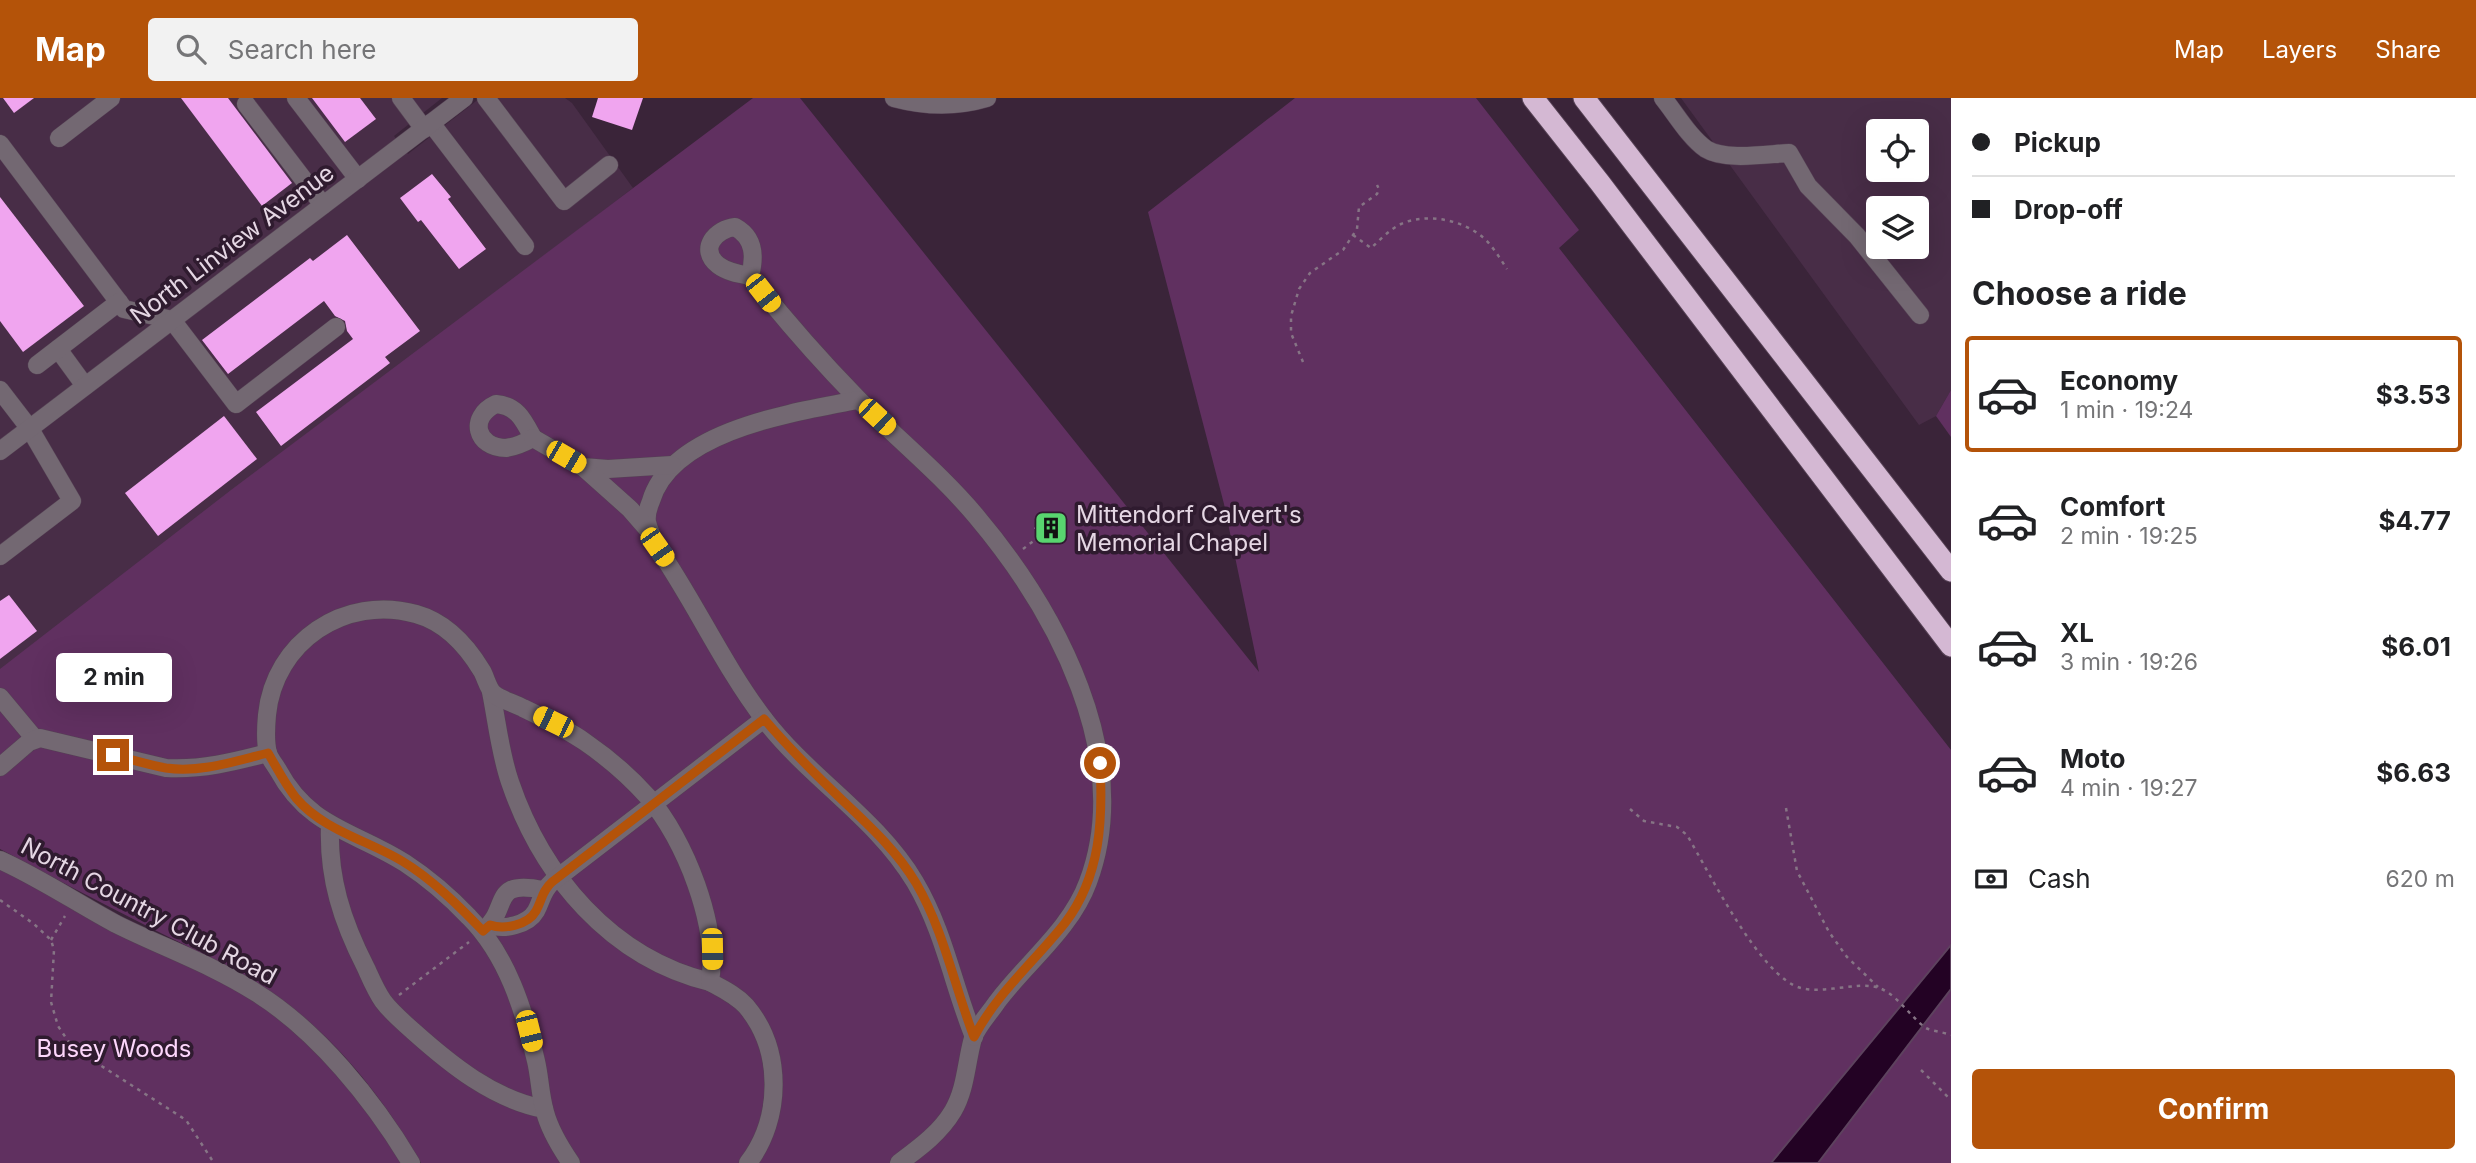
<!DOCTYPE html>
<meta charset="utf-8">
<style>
:root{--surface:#fff;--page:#f2f2f2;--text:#202124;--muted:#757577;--line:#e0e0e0;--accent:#b45309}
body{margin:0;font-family:Inter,sans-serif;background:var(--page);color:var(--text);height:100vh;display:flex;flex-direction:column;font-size:26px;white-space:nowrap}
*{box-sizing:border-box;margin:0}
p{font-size:23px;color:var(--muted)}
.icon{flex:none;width:38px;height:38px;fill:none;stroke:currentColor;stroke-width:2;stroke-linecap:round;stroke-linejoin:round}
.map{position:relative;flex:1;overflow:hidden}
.drawer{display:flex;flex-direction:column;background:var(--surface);width:525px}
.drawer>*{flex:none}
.hud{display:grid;align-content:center;height:154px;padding:0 21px;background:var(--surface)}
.fabs{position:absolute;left:1866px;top:21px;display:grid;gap:14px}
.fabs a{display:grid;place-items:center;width:63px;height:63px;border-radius:7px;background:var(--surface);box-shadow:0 7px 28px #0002;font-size:35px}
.end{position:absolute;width:32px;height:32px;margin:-16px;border:9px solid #b45309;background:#fff;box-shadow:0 0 0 4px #fff}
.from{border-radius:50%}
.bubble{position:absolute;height:49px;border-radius:7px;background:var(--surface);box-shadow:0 7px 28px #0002;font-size:23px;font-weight:700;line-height:49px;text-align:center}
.car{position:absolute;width:21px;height:42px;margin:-21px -10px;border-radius:9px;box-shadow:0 0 5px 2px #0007;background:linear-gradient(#f5c518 24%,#345 0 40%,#f5c518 0 76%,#345 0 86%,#f5c518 0)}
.hud b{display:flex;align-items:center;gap:24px;height:66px;font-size:26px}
.hud b+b{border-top:2px solid var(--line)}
.hud i{width:18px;height:18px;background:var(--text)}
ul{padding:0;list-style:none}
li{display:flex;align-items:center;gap:21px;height:116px;margin:0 14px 10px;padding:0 7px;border:4px solid transparent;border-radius:7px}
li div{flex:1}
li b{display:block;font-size:26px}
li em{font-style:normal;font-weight:700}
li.selected{border-color:var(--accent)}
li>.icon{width:63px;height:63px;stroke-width:1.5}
h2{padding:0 21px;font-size:32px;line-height:84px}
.pay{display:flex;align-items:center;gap:18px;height:77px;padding:0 21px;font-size:26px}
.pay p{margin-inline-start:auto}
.cta{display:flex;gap:14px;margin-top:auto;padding:14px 21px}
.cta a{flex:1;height:80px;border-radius:7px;background:var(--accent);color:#fff;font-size:28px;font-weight:700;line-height:80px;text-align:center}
header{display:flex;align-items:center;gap:42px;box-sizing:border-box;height:98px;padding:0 35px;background:var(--accent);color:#fff}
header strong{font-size:33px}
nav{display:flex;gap:38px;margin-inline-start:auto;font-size:24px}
.search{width:490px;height:63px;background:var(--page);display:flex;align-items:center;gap:18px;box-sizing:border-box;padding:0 24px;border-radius:7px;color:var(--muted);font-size:26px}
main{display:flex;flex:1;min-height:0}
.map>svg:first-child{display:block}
</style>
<header>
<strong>Map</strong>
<div class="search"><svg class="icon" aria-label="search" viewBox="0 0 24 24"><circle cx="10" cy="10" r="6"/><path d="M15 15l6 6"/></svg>Search here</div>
<nav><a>Map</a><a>Layers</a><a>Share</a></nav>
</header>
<main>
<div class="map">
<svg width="1951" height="1065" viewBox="0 0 1951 1065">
<rect width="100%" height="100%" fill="#3a2439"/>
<!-- built -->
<g fill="#482d47" fill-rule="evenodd">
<path d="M0,0h442l-48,38 14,18 72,-56h85l7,5 61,85 -633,482z"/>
<path d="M1681,0h270v292l-15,26 -17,9zM1878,33h38v39h-38zM1878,110h38v39h-38z"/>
</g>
<!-- green -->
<g fill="#603060">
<path d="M753,0h47l459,574 -35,-168 -76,-292 147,-114h181l103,132 -20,18 392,502v413h-1530c-32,-55 -73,-111 -124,-151 -48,-38 -102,-61 -156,-89 -48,-24 -94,-49 -141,-74v-180l231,-179z"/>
<path d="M1951,292v47l-15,-21z"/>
<path d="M0,762l211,108 97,64 103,131h-411z"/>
</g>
<!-- water -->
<path fill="#230224" stroke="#5d425e" stroke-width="2" d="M1951,847v44l-133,174h-47z"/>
<!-- building -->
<g fill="#f0a5ef">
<path d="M3,0h31l-20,15z"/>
<path d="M181,0h47l64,85 -30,23z"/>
<path d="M312,0h48l16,21 -31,23z"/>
<path d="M598,0h45l-11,32 -40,-13z"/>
<path d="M432,76l19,23 -3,2 38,50 -27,20 -38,-49 -3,2 -18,-24z"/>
<path d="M0,99l84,109 -61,46 -23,-31z"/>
<path d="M347,137l73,96 -35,26 5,6 -109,83 -25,-34 97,-73 -6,-8 -2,-10 -10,-5 -11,-15 -96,73 -26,-34 108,-82 3,3z"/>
<path d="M224,318l33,43 -99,77 -33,-43z"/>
<path d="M1055,414l12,16 -21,16 -12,-16z"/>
<path d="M9,497l28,36 -37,28v-58z"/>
</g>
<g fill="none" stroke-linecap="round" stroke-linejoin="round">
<defs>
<g id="minor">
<path d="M296,0l62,81"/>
<path d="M401,0l23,31"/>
<path d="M486,0l78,103 45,-36"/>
<path d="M894,0c30,8 63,9 93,0"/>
<path d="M1663,0c13,16 26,39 43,51 19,12 61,5 83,4l19,33 49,50 63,79"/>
<path d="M246,6l77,101"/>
<path d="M431,25l94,123"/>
<path d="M59,40l52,-40"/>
<path d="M0,46l124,165 48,11 64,84 100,-77"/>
<path d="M735,129c20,11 20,30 15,49 -11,-2 -23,-4 -32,-11 -20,-16 -2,-36 17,-38z"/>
<path d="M750,178c34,43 69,83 107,122 39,40 83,75 119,118 80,95 159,240 112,366 -17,47 -62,81 -91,120 -8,12 -19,23 -24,36 -7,25 -7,51 -20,73 -13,22 -34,37 -54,52"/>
<path d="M58,251l27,37"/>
<path d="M37,267l82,-63"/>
<path d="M0,292l30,39 42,72 -72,55"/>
<path d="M858,302c-62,12 -186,30 -207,101 -3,7 -5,14 -4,21 2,9 6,17 10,25 38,55 66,118 107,172 45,59 113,99 151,163 29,49 38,103 59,155"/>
<path d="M496,306c22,2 28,17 37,34 -9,5 -18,9 -27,10 -30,0 -38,-31 -10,-44z"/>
<path d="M533,340l50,29 25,2 64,-4"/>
<path d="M0,353l464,-353"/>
<path d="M583,369l47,42 20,23"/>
<path d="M491,594c6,30 9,61 19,90 32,94 101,176 200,200"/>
<path d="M0,599l35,42"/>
<path d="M0,669l29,-25 11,-4 126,30c36,2 67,-6 102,-15"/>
<path d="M330,727c-2,53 12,96 36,143 5,11 10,23 17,33 8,11 20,21 30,30 38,34 80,68 131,78"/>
<path d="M0,762c40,18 77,43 116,64 46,23 95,40 139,68 62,38 119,109 156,171"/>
<path d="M490,827c14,5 38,0 46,-14 6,-11 6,-20 16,-29l212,-163"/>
<path d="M483,833c28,-23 6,-52 60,-41"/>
<path d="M571,1065c-11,-16 -21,-32 -26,-51 -5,-17 -5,-34 -9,-51 -12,-51 -29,-106 -67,-144 -19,-20 -41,-39 -64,-54 -50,-32 -96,-35 -127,-93 -3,-5 -8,-11 -10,-17 -3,-11 -2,-27 -1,-38 7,-73 78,-121 149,-101 29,8 51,32 66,57 4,7 6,18 12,23 7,6 20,9 29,14 21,10 42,20 62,34 22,15 45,35 63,55 37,42 71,129 62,185 13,7 26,13 36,24 37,44 36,112 2,157"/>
</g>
<g id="highway">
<path d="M1533,0l67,85 351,463"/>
<path d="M1584,0l367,473"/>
</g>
</defs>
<!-- minor casing -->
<use href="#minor" stroke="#554154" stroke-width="19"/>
<!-- highway casing -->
<use href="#highway" stroke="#554154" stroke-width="23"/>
<!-- path -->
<g stroke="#867485" stroke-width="2.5" stroke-dasharray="3.5 5" stroke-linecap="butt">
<path d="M1353,137l18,13c9,-8 19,-19 30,-24 24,-11 58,-5 79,11 11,8 19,22 27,34"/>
<path d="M1303,264l-12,-29v-17l8,-27 11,-16 33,-23 14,-21 2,-22 18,-13 2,-5 -2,-4"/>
<path d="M1023,451l17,-13"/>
<path d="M1786,710l11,63 32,61 18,25 31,30"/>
<path d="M1630,711l14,12 33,6 10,8c22,37 74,143 114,153 24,6 54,-6 75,-1 20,5 34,30 50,41 5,3 17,4 25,7"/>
<path d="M0,802l34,24 17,16 3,10 -3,52 7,24 10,15 10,10 108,69 28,43"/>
<path d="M51,842l14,-24"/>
<path d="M399,897l70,-53"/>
<path d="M1921,972l30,30"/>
</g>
<!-- minor -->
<use href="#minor" stroke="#736872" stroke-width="18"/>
<!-- highway -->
<use href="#highway" stroke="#d4b8d3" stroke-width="21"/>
</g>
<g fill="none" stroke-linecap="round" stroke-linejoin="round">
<!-- route -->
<path stroke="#b45309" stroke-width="9" d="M113,657c17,4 35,10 53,13 35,5 69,-7 102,-15 9,15 17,31 28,45 27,32 71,42 106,63 30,18 57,45 81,70l7,-6c14,5 38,0 46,-14 6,-11 6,-20 16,-29l212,-163c23,27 48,52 74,77 28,27 57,52 78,87 28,48 38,102 58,154 23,-44 61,-76 91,-114 36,-47 38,-104 35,-160"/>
</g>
<!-- icons -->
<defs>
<symbol id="building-square" viewBox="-11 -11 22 22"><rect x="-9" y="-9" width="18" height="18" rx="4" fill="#58d56f" stroke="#2f1b2f"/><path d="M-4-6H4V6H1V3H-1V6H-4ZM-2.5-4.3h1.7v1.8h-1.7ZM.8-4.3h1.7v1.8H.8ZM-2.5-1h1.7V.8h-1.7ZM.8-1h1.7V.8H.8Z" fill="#111"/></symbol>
</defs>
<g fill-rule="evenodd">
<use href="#building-square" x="1032" y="411" width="38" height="38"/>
</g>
<g text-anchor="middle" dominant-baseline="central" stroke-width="7" stroke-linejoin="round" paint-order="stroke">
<!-- street labels -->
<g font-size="24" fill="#e5d7e4" stroke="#2f1b2f">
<text transform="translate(232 146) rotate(-37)">North Linview Avenue</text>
<text transform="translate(149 813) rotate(28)">North Country Club Road</text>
</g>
<!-- poi labels -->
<g font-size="24" fill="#e5d7e4" stroke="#2f1b2f" text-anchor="start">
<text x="1076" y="416">Mittendorf Calvert's<tspan x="1076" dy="28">Memorial Chapel</tspan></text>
</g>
<!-- park labels -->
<g font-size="24" fill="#fcd6fb" stroke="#2f1b2f">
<text x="114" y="950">Busey Woods</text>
</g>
</g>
</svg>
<div class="fabs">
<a><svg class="icon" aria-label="locate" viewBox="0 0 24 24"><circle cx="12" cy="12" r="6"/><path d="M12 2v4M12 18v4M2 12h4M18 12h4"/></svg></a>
<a><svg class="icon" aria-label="layers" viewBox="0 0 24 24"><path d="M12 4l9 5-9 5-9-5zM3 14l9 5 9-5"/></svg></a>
</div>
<i class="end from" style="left:1100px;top:665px"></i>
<i class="end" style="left:113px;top:657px"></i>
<div class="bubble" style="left:56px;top:555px;width:116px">2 min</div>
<i class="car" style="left:763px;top:195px;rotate:142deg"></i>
<i class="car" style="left:877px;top:319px;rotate:133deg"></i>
<i class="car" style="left:566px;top:359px;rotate:120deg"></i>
<i class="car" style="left:657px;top:449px;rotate:145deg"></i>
<i class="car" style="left:553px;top:624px;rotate:296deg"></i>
<i class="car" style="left:712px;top:851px;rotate:179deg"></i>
<i class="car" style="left:529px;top:933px;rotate:166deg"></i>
</div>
<section class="drawer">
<div class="hud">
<b><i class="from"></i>Pickup</b>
<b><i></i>Drop-off</b>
</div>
<h2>Choose a ride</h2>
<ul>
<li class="selected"><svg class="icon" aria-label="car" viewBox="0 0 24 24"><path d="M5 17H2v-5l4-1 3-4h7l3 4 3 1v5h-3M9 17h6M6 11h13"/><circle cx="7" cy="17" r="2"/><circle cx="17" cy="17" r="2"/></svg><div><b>Economy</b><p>1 min · 19:24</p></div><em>$3.53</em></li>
<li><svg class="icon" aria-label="car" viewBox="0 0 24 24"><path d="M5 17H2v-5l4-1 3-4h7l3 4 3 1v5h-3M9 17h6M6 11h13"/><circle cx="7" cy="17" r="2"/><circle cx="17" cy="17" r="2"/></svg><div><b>Comfort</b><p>2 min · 19:25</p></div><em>$4.77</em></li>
<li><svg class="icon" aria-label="car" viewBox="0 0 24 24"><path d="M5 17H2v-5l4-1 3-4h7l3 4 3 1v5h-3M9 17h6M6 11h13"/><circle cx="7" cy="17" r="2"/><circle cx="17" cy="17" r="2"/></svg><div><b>XL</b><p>3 min · 19:26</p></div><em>$6.01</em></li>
<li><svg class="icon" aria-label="car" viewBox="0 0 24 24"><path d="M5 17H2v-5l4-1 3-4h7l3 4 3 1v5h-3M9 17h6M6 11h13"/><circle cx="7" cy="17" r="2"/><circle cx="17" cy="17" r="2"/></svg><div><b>Moto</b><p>4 min · 19:27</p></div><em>$6.63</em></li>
</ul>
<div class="pay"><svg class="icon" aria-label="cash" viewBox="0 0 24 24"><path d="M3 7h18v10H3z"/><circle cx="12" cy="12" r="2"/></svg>Cash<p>620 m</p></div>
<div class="cta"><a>Confirm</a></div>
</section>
</main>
